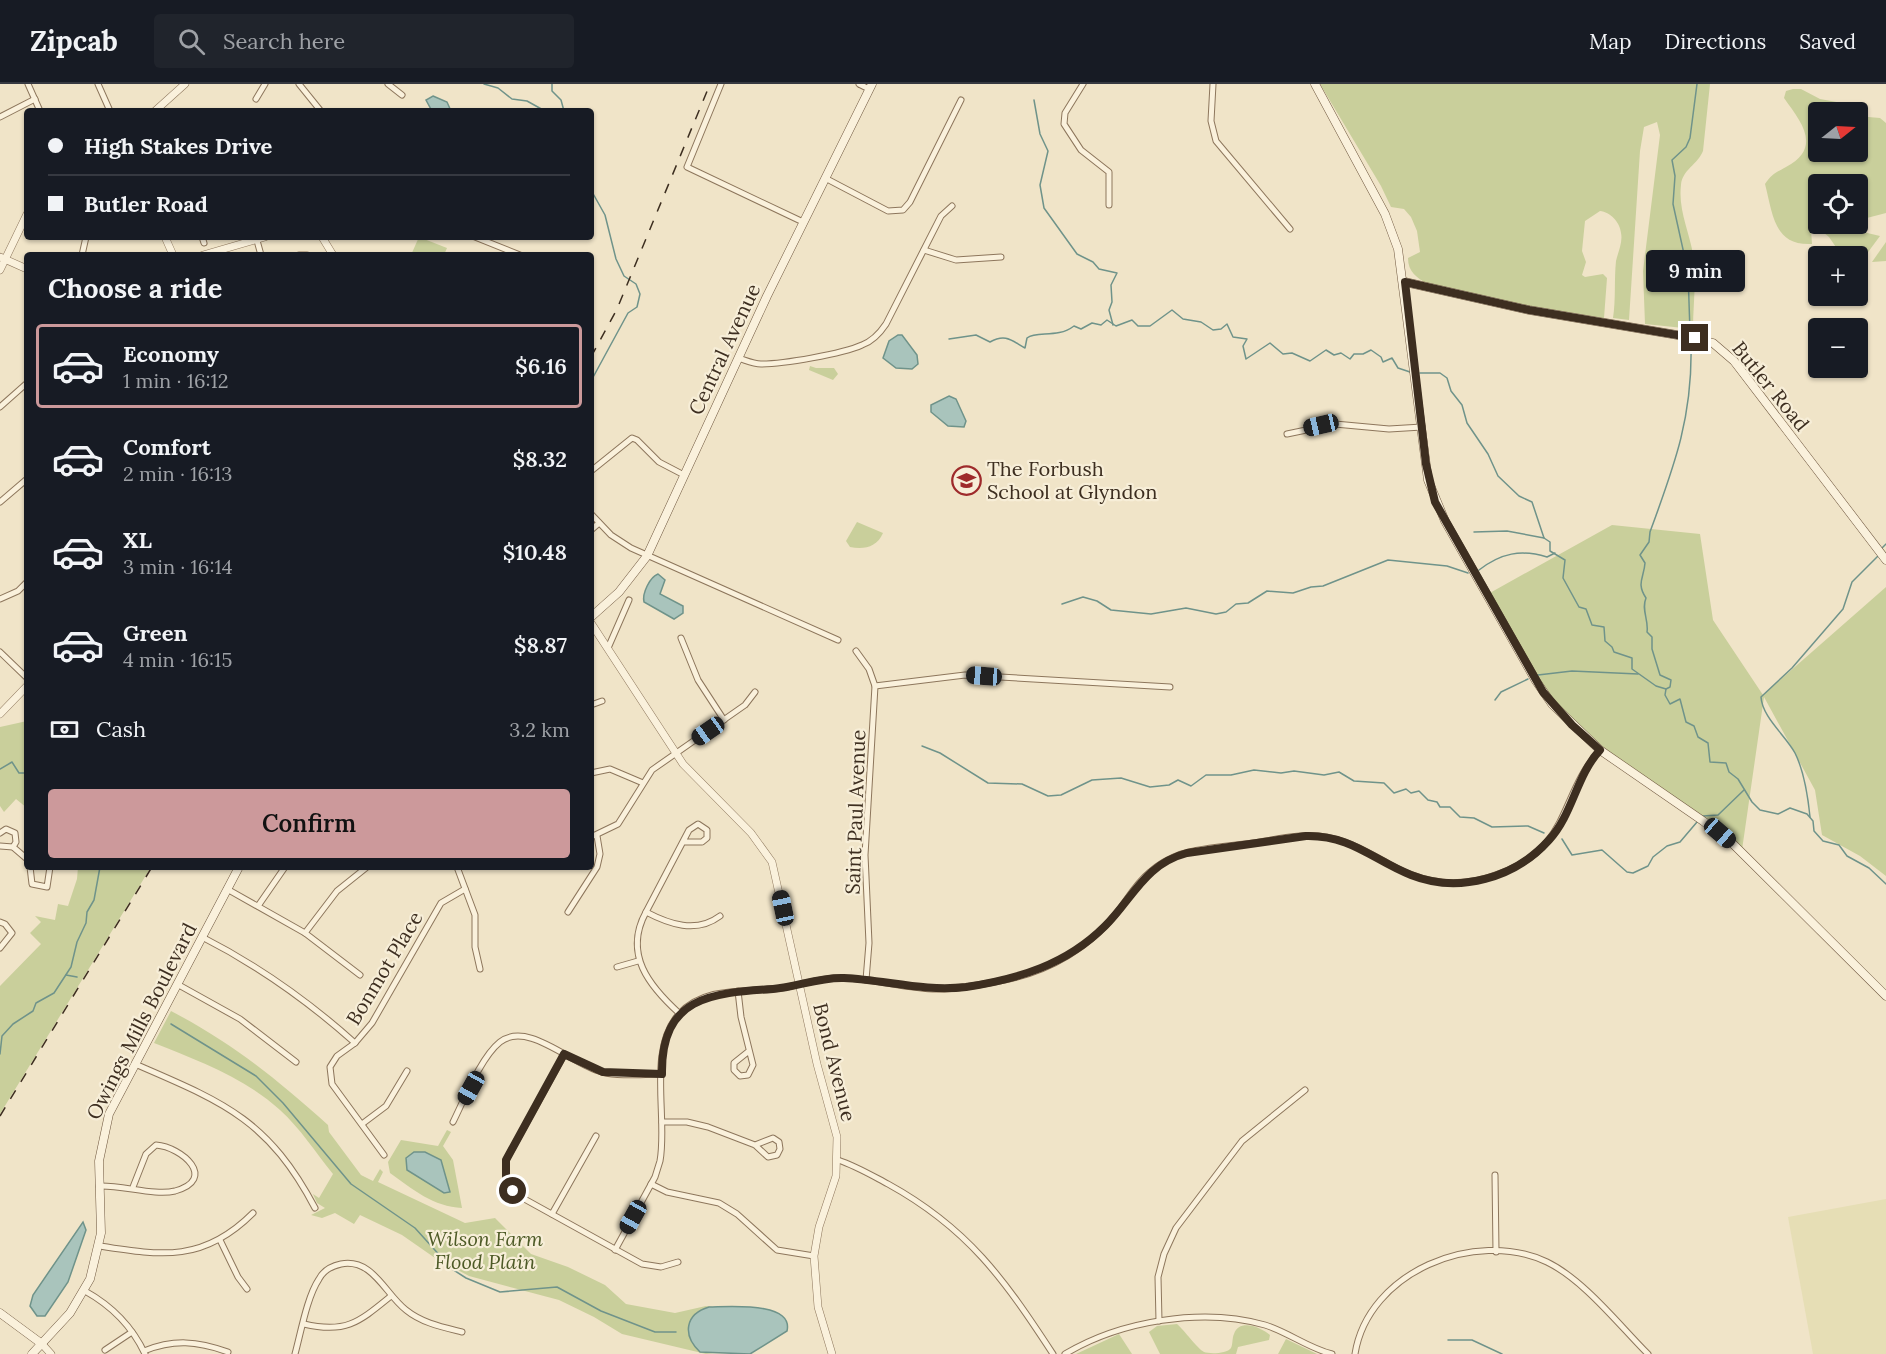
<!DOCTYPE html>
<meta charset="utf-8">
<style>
:root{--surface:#171b24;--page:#20242c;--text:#f1f3f6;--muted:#9ea1a6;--line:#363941;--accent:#cc999b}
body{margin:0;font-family:Lora,serif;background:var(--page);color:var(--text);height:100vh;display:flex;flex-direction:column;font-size:22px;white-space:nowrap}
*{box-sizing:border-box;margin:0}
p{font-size:20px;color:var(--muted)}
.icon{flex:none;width:33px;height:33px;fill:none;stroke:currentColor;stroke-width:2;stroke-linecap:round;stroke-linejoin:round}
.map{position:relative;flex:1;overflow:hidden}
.sheet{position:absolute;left:24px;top:168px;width:570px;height:618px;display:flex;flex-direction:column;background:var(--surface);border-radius:6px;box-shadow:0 2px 4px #0004}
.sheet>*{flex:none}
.guide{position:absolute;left:24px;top:24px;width:570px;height:132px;border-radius:6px;box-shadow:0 2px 4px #0004;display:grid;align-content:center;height:132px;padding:0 24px;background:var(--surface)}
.needle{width:39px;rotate:72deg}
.fabs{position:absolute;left:1808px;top:18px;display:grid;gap:12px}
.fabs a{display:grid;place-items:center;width:60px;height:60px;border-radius:6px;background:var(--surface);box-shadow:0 2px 4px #0004;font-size:30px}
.end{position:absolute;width:27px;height:27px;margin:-14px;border:8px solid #3d2e20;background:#fff;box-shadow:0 0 0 3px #fff}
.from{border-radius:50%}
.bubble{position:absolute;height:42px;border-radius:6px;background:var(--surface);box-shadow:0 2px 4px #0004;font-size:20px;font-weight:600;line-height:42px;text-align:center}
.car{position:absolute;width:18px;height:36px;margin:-18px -9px;border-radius:8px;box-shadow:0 0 4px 2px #0007;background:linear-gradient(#222 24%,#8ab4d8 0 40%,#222 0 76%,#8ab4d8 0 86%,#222 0)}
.guide b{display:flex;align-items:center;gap:21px;height:57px;font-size:22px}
.guide b+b{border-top:2px solid var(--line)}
.guide i{width:15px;height:15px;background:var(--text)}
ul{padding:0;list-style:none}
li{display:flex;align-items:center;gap:18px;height:84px;margin:0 12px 9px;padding:0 12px;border:3px solid transparent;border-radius:6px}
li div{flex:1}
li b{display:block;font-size:22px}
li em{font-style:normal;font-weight:600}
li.current{border-color:var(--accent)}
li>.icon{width:54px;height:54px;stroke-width:1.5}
h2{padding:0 24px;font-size:27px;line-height:72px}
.pay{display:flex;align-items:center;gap:15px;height:66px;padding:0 24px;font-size:22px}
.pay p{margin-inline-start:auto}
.action{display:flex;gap:12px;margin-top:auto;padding:12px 24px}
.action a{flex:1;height:69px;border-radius:6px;background:var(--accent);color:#111;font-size:24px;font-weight:600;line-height:69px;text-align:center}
header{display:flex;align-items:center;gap:36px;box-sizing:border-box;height:84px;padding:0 30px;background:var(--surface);border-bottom:2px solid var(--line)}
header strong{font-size:28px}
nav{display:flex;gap:33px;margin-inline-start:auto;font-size:21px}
.search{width:420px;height:54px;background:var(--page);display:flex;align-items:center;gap:15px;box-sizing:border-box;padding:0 21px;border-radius:6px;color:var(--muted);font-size:22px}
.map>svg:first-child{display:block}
</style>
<header>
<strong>Zipcab</strong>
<div class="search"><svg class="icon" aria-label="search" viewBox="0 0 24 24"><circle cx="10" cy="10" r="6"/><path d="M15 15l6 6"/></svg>Search here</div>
<nav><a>Map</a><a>Directions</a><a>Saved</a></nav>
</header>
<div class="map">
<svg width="1886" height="1270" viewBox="0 0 1886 1270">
<rect width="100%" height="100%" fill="#f0e4c8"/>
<!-- farmland -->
<path fill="#e6deb5" d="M1886,1115v155h-73l-25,-137z"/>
<!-- green -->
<g fill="#c9cf9b" fill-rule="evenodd">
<path d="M1320,0h390l-7,67c-5,13 -21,19 -22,34 -3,24 8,46 12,69 4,23 0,51 0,75l-48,-5 -2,-53 17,-136 -3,-13 -13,5 -4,24 -11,169 -16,-2c3,-19 1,-38 3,-57 2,-9 7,-19 5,-28 -1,-11 -11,-21 -21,-22l-15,10 -3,30 4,11 -4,13 3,2 18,-3 4,4 -3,40 -81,-13 -95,-21c-11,-6 -20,-12 -20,-26l12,-6 -3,-21 -6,-14 -7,-8 -13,-2 -10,-21z"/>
<path d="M1793,5h8l19,10 22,4 9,9h-33v40h39v-36l23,2 6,5v90l-23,6 -5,4 1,8 21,5 -23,31v-11h-15l-13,-19 -11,-9 -7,2 1,14c-38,2 -39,-29 -47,-60 7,-10 10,-11 21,-17 37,-20 15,-45 -2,-69l2,-7zM1818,100h39v40h-39z"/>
<path d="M419,153l28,11 -3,7h-33z"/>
<path d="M1886,158v19l-14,1z"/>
<path d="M810,282l6,2h18l4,6 -5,6 -24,-10z"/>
<path d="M857,438l26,11c-6,14 -19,17 -33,14l-4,-6z"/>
<path d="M1612,441l88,9 13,86 50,75 123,-108v289l-26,-20 -38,-21 -7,-45 -51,-93 -22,153 -146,-107 -32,-29 -22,-27 -54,-93z"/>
<path d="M27,637v87l-11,-9 -12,13 -4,-6v-79z"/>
<path d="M78,783h73l-151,247v-128l41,-42 -11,-11 11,-11 -6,-6 20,4 3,-16 10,2 9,-27z"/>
<path d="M171,927c63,33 104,67 157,114l1,7 32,43 12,6 7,-12 3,3 -5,10 87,41 30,-5 36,36 37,13 37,18 21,19 49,9 31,-7 22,3 5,41 -27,4 -84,-20 -28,-17 -35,-17 -90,-24 -34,-18 -33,-23 -42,-20 -6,9 -19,-11 -13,5 -11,-3 14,-7 -8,-5 -4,-9 6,4 14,-24c-17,-21 -33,-46 -53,-64 -35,-32 -83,-50 -126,-67z"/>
<path d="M447,1046l4,2 -8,14 10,14 9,48c-28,-1 -50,-19 -72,-35l-2,-11 13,-22 37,6z"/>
<path d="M1177,1240c7,6 20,24 27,28 5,2 23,2 27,-4 2,-4 1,-10 3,-14 5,-16 27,-7 36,1l-1,5 -31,7 -2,7h-76l-11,-22 8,-6z"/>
<path d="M1119,1250l13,20h-56z"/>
<path d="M1286,1255l31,15h-39z"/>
</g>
<!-- water -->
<g fill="#a9c4bc" stroke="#6f938a" stroke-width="1.5">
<path d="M433,12l14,6 4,9h-19l-6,-11z"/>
<path d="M898,251h4l15,20 1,9 -6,5 -16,-1 -13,-10 6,-17z"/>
<path d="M949,312l7,3 10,22 -2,6 -16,-1 -17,-14v-7z"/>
<path d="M658,490l7,6 -5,14 23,12v7l-9,6 -30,-17c-2,-9 6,-25 14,-28z"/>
<path d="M414,1068h11l16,8 9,32 -6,1 -37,-23 -1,-12z"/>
<path d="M83,1138l3,8 -18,52 -23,34h-8l-7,-10 3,-11z"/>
<path d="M709,1223c19,0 85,-6 78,24l-37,23 -50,-2c-18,-17 -15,-38 9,-45z"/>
</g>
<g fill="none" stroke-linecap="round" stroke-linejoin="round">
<!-- stream -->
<g stroke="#6f938a" stroke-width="1.5">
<path d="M484,0l14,4 14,11 15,2 18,10"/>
<path d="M552,0v7l9,9 3,11"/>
<path d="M1034,16l6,34 8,17 -8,34 4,23 33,46 16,8 6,7 18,4 -6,12 1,17 -3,8 4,15"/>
<path d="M591,106l14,25 11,44 8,17 12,8 4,10 -3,13 -9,6 -37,68"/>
<path d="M1690,248l-2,-60 -15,-68 2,-28 -3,-16 14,-13 4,-9 7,-54"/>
<path d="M949,255l27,-4 14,7c16,-9 22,-1 35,6l2,-10c10,-8 30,1 47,-12l7,3 11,-6 9,2 6,-5 9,6 16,-6 6,6h12l22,-16 11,9 18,3 12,8 8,-1 6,-5 6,13 14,2 -4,7 3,13 24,-16 13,11 9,-1 18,8 16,-11 8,5 7,-2 9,6 4,-5h9l8,-4 10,7 2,5 9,-4 6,10 12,4"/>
<path d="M1420,289h20l7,5 4,13 11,14 5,18 21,31 10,22 21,20 13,6 12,36 6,4v9l15,9 -2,18 16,29 7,2 6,16 12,2 1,14 7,6 2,5 18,6v11l24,17 10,3 -1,6 5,9 10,-5 6,23 8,4 4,11 10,6 2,19 16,1 3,9 9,7 14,23 8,8 18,4 12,-6 17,6 6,7 1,10 9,10 16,4 8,11 22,12 17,16"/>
<path d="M1474,448l33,-1 37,7"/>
<path d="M1882,464l4,-4"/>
<path d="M1479,486c22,-17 42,-21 68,-13l8,-4"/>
<path d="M1062,520l21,-7 14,4 14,9 40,4 35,-6 30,6 10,-2 10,-8 12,-1 19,-12 26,2 18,-6 12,-1 65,-26 59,6 21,7"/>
<path d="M1538,591l34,-4 66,3"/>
<path d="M1666,605l4,-2 1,-7 -11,-5 -8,-26v-12l-5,-5c2,-12 -6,-22 -1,-34 -10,-15 -2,-20 -1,-35l-5,-8 9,-13 1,-10c25,-68 43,-116 41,-190"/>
<path d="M1495,616l6,-8 27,-13"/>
<path d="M922,662l18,7 48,30 34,1 26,12 13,-1 31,-15 29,-2 29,9 19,-2 9,-5 13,6 15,-11h25l23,-5 27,3 13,-2 30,4 15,-3 15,9 30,2 10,10 12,-4 5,4 8,-2 9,9 9,2 3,5h10l10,10 14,1 18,9 36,-1 16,7"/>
<path d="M0,685l12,-7 7,11h8"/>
<path d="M1703,732l15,-1 26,-25"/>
<path d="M1810,733c-2,-20 -6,-46 -15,-64 -9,-17 -33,-36 -34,-56l31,-29 51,-59 9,-27 26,-26"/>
<path d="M1562,755l10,16 30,-5 25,22 6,1 15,-7 5,-9 14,-11 13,-4 17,-20"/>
<path d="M66,891l11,2"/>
<path d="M171,940l85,52 27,27 68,81 64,44 37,41 14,9 34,14 57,-5 44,24 54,21h21"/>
<path d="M0,970l2,-18 11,-12 20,-13 3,-8 18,-10 17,-26 6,-25 9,-19 1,-11 7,-12 6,-33"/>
<path d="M1448,1256h24l30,14"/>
</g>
<defs>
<g id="minor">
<path d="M28,0l12,27"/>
<path d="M98,0l12,27"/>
<path d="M299,0l21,26"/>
<path d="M388,0l14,11"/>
<path d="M721,0l-34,83 116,55"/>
<path d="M859,0l10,5"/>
<path d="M1083,0l-18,29 -1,11 17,26 28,22v33"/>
<path d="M1213,0l-2,37 5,20 74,88"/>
<path d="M256,15l9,-15"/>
<path d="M0,33l35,-18"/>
<path d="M825,94l63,33 15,-1 7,-8 51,-102"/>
<path d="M202,153l2,6"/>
<path d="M256,153l5,18"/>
<path d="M475,153l45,18"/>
<path d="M924,166l32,10 45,-3"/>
<path d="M82,171l4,-18"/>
<path d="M299,171h8"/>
<path d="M738,274c7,2 15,6 23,6 22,0 81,-10 101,-19 11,-4 18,-12 24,-21l55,-108 11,-10"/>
<path d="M0,323l27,-24"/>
<path d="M1287,350l48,-10 54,5 33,-2"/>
<path d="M591,387l41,-33 5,2 22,22 25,13"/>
<path d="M0,418l27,-23"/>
<path d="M591,430l20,21 20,13 207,92"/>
<path d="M591,446l8,-7"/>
<path d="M0,515l18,-8 9,-9"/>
<path d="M681,554l17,42 26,40"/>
<path d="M608,564l21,-48"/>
<path d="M856,567l13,18 6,17 -10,169 4,88 -3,37"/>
<path d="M0,568l27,26"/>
<path d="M875,602l90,-11 205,12"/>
<path d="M591,621l11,-4"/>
<path d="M591,689l19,-4 33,14"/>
<path d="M0,749l6,-4 9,4 1,9 -3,5"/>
<path d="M591,753l27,-13 34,-54 93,-65 10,-13"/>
<path d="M0,762l13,1 14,12"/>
<path d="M30,783l2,17 15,3 3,-20"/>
<path d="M457,783l18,48v32l5,22"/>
<path d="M227,805l78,44 55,42"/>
<path d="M258,822l27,-39"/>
<path d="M568,828l29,-45 3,-13 -3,-18"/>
<path d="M646,828c23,12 50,22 74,4"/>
<path d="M0,838l5,2 7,9 -12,15"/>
<path d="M305,849l32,-42 30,-24"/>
<path d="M202,853c57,29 105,63 153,106"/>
<path d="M617,883l21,-6"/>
<path d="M177,900l63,35 56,43"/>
<path d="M738,907l3,26 12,48 -5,10 -8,1 -6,-6v-7l15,-12"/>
<path d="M680,930c-31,-28 -57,-60 -34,-102l43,-82 9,-6 9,6v8l-5,4h-19"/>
<path d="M564,971l-58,105c-2,14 1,26 13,36l123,68 19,3 17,-5"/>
<path d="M135,980c88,38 133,55 180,144"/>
<path d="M453,1038c11,-22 28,-65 47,-80 28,-22 72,23 102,30 19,5 40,2 60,2"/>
<path d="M662,1038h25l21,5 47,18 13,12 9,-2 3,-6 -1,-7 -6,-4 -18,7"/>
<path d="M362,1040l24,-18 21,-35"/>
<path d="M384,1071l-52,-71 -2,-17 7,-11 18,-13 17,-20 69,-120 24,-14"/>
<path d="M838,1076c18,6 33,15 50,24 80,44 116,95 165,170"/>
<path d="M1495,1091l1,77"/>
<path d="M651,1100l16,8 52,11 18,11 40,36 37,6"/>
<path d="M99,1102c23,-1 56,10 76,5 43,-12 7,-44 -19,-46l-10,9 -13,33"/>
<path d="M552,1130l44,-78"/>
<path d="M220,1156l18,37 9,12"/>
<path d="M100,1162c63,10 104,16 153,-33"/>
<path d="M615,1166l40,-73 5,-16c8,-43 -13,-112 19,-147 27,-29 68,-21 103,-26 20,-3 39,-11 59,-10 33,0 64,11 96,11 24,0 49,-5 72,-10 42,-9 80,-32 107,-65 11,-14 20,-31 34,-42 9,-8 20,-14 31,-18 23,-7 49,-8 72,-11 21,-3 45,-9 66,-7 28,3 48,16 72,29 35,20 73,23 110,8 71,-27 58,-78 99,-123"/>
<path d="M85,1207c27,15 47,35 60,63"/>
<path d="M1159,1237l-1,-44 6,-23 12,-26 66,-87 63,-51"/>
<path d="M304,1240c42,10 55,-2 87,-28"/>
<path d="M105,1266l27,-18"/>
<path d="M144,1267c30,-12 53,-10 84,1"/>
<path d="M295,1270c6,-22 12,-57 24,-75 4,-8 13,-13 22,-15 32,-6 44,30 65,46 16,13 36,17 56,22"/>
<path d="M1065,1270c55,-33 137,-47 200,-29 23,7 43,23 67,29"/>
<path d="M1355,1270c13,-82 120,-126 192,-92 37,18 72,63 101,92"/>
</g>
<g id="tertiary">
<path d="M155,27l30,-27"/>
<path d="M165,153l8,18"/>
<path d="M322,153l11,18"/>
<path d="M203,171l62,-18"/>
<path d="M0,173l27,12"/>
<path d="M0,186l27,-56"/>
<path d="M591,539l92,141 68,69 21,29 45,202 20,73 -1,39 -17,51 -5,29 4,51 14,47"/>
<path d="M0,630l27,-28"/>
<path d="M42,1260l9,10"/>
</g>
<g id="secondary">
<path d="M1315,0l70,130 13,35 30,231 17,41 91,160 16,23 48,46 103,71 29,22 154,153"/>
<path d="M1405,198l124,28 166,28 18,5 21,18 152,199"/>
<path d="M591,533l28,-25 28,-36 120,-260 105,-212"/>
<path d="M0,1229l42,31"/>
<path d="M32,1270l38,-41 20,-34 11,-46 -2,-72 10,-47 130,-247"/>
</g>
</defs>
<!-- minor casing -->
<use href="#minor" stroke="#8d765c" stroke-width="7"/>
<!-- tertiary casing -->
<use href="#tertiary" stroke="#8d765c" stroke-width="8"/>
<!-- secondary casing -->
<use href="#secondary" stroke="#6f573f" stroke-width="9"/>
<!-- minor -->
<use href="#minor" stroke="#faf1dc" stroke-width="5"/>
<!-- tertiary -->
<use href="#tertiary" stroke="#faf1dc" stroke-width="7"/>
<!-- secondary -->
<use href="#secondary" stroke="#faf1dc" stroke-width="8"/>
<!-- rail -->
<g stroke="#3d2e20" stroke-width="1.5" stroke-dasharray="10 10" stroke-linecap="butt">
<path d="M591,273l26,-48 93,-225"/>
<path d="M0,1032l152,-249"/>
</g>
</g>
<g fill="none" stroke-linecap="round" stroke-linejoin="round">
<!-- route -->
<path stroke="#3d2e20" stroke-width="8" d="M513,1107l-7,-15v-16l58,-106 39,18 59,2c-1,-77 48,-81 111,-85 24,-2 46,-12 71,-11 42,2 80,14 122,9 52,-8 100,-22 139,-61 28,-28 40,-62 82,-73l119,-17c45,-1 67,24 105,39 48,19 104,3 138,-35 24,-26 27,-64 51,-90l-28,-25 -29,-33 -108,-190 -9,-38 -21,-182 124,28 166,28"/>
</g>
<!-- icons -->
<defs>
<symbol id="school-ring" viewBox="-11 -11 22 22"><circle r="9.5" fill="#f7eed8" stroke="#9e2a2b" stroke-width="1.5"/><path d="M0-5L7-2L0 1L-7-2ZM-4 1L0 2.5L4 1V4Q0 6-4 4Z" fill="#9e2a2b"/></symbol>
</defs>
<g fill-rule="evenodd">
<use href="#school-ring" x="950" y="380" width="33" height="33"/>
</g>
<g text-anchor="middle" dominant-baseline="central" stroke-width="4.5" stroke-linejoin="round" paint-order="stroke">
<!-- street labels -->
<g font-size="20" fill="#3d2e20" stroke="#f7eed8">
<text transform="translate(724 265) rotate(-65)">Central Avenue</text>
<text transform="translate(1771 302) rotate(51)">Butler Road</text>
<text transform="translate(855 728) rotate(-88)">Saint Paul Avenue</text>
<text transform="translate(384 884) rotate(-59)">Bonmot Place</text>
<text transform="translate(141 937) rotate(-63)">Owings Mills Boulevard</text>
<text transform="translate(835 978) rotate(76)">Bond Avenue</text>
</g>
<!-- poi labels -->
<g font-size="20" fill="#3d2e20" stroke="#f7eed8" text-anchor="start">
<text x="987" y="384">The Forbush<tspan x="987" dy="23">School at Glyndon</tspan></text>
</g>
<!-- park labels -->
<g font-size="20" font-style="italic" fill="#4d5a26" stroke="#f7eed8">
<text x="485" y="1154">Wilson Farm<tspan x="485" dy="23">Flood Plain</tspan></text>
</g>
</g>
</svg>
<div class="fabs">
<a><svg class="needle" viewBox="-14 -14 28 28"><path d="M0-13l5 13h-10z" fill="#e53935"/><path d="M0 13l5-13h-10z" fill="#9ea1a6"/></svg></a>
<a><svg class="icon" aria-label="locate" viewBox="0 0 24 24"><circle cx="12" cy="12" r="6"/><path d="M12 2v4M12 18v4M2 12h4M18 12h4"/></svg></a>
<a>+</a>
<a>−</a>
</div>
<i class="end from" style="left:513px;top:1107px"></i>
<i class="end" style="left:1695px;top:254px"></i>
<div class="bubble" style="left:1646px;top:166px;width:99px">9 min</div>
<i class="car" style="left:1321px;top:341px;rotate:257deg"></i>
<i class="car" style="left:984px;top:592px;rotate:274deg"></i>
<i class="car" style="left:708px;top:647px;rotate:235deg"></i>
<i class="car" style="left:1720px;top:749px;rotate:131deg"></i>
<i class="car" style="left:783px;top:824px;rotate:348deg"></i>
<i class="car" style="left:471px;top:1004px;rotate:209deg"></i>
<i class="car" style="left:633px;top:1133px;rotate:209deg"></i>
<div class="guide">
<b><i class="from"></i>High Stakes Drive</b>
<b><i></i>Butler Road</b>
</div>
<section class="sheet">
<h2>Choose a ride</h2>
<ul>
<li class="current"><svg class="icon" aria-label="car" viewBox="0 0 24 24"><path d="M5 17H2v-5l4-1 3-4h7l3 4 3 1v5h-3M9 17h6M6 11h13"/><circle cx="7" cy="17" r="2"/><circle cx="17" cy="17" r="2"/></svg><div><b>Economy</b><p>1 min · 16:12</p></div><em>$6.16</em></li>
<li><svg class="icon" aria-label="car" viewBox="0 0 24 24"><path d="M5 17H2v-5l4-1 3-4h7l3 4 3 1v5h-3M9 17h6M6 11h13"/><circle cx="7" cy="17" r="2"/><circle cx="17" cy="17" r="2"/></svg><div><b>Comfort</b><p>2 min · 16:13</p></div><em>$8.32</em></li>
<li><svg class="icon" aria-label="car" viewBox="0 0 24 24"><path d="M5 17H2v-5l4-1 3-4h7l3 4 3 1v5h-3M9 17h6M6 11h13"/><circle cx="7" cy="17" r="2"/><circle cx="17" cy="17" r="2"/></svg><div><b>XL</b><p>3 min · 16:14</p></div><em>$10.48</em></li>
<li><svg class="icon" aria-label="car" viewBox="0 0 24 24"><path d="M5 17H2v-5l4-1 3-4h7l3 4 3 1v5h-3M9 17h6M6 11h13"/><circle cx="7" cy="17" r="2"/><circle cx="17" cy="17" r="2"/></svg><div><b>Green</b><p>4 min · 16:15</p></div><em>$8.87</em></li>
</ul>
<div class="pay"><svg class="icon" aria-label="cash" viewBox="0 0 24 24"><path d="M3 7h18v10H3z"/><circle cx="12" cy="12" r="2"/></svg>Cash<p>3.2 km</p></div>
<div class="action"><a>Confirm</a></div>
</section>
</div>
